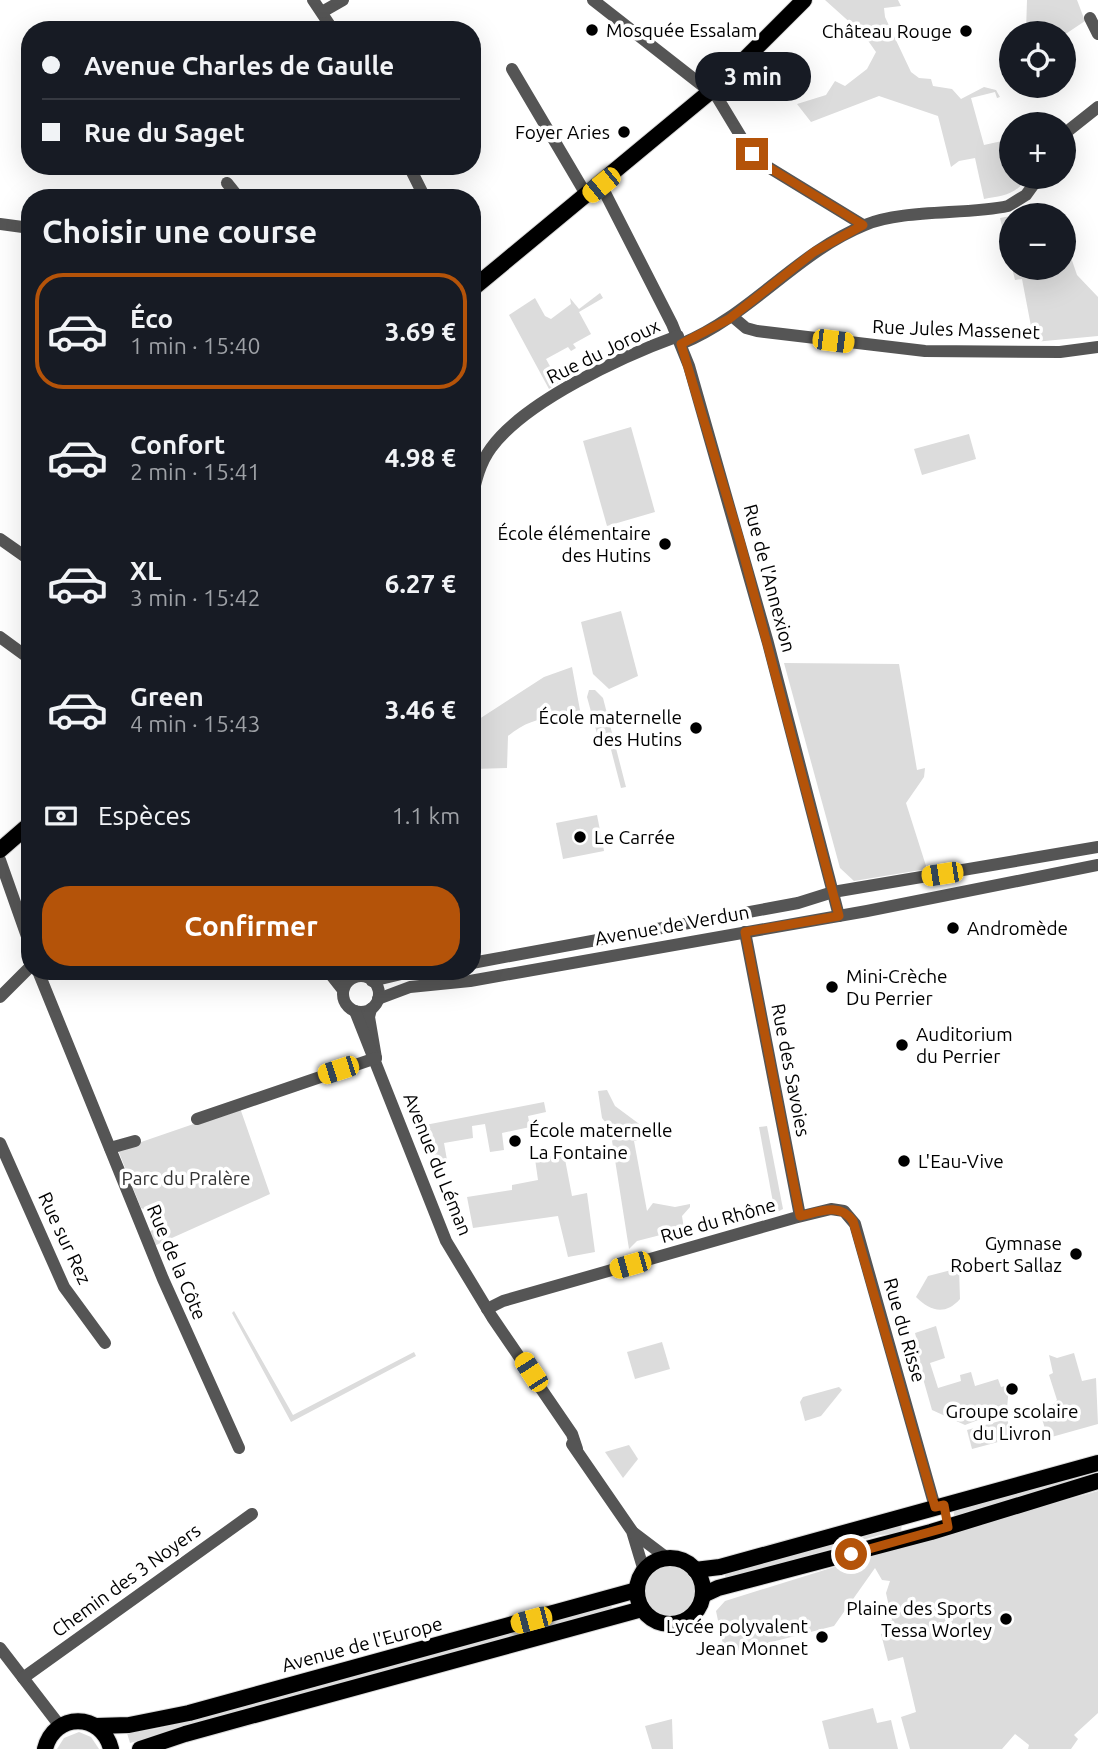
<!DOCTYPE html>
<html lang="fr">
<meta charset="utf-8">
<style>
:root{--surface:#171b24;--page:#242831;--text:#f1f3f6;--muted:#9ea1a6;--line:#363941;--accent:#b45309}
body{margin:0;font-family:Ubuntu,sans-serif;background:var(--page);color:var(--text);height:100vh;display:flex;flex-direction:column;font-size:26px;white-space:nowrap}
*{box-sizing:border-box;margin:0}
p{font-size:23px;color:var(--muted)}
.icon{flex:none;width:38px;height:38px;fill:none;stroke:currentColor;stroke-width:2;stroke-linecap:round;stroke-linejoin:round}
.map{position:relative;flex:1;overflow:hidden}
.details{position:absolute;left:21px;top:189px;width:460px;height:791px;display:flex;flex-direction:column;background:var(--surface);border-radius:28px;box-shadow:0 7px 28px #0002}
.details>*{flex:none}
.top-card{position:absolute;left:21px;top:21px;width:460px;height:154px;border-radius:28px;box-shadow:0 7px 28px #0002;display:grid;align-content:center;height:154px;padding:0 21px;background:var(--surface)}
.controls{position:absolute;left:999px;top:21px;display:grid;gap:14px}
.controls a{display:grid;place-items:center;width:77px;height:77px;border-radius:50%;background:var(--surface);box-shadow:0 7px 28px #0002;font-size:35px}
.end{position:absolute;width:32px;height:32px;margin:-16px;border:9px solid #b45309;background:#fff;box-shadow:0 0 0 4px #fff}
.from{border-radius:50%}
.bubble{position:absolute;height:49px;border-radius:24px;background:var(--surface);box-shadow:0 7px 28px #0002;font-size:23px;font-weight:700;line-height:49px;text-align:center}
.car{position:absolute;width:21px;height:42px;margin:-21px -10px;border-radius:9px;box-shadow:0 0 5px 2px #0007;background:linear-gradient(#f5c518 24%,#345 0 40%,#f5c518 0 76%,#345 0 86%,#f5c518 0)}
.top-card b{display:flex;align-items:center;gap:24px;height:66px;font-size:26px}
.top-card b+b{border-top:2px solid var(--line)}
.top-card i{width:18px;height:18px;background:var(--text)}
ul{padding:0;list-style:none}
li{display:flex;align-items:center;gap:21px;height:116px;margin:0 14px 10px;padding:0 7px;border:4px solid transparent;border-radius:28px}
li div{flex:1}
li b{display:block;font-size:26px}
li em{font-style:normal;font-weight:700}
li.selected{border-color:var(--accent)}
li>.icon{width:63px;height:63px;stroke-width:1.5}
h2{padding:0 21px;font-size:32px;line-height:84px}
.pay{display:flex;align-items:center;gap:18px;height:77px;padding:0 21px;font-size:26px}
.pay p{margin-inline-start:auto}
.cta{display:flex;gap:14px;margin-top:auto;padding:14px 21px}
.cta a{flex:1;height:80px;border-radius:28px;background:var(--accent);color:#fff;font-size:28px;font-weight:700;line-height:80px;text-align:center}
.map>svg:first-child{display:block}
</style>
<div class="map">
<svg width="1098" height="1749" viewBox="0 0 1098 1749">
<rect width="100%" height="100%" fill="#fff"/>
<!-- green -->
<g fill="#dcdcdc">
<path d="M825,0h73l3,6 -17,2 1,9 26,55 8,6 12,1 2,7 19,3 9,10 23,-12 12,3 4,7 -3,1 -2,-6 -24,6 13,47 27,-6 1,38h15c-10,18 -25,19 -43,22l-9,-41 -16,3 -8,6 -13,-51 -59,-20 -68,26 -14,-18 29,-9 9,-14 10,5 22,-17 9,-17 -12,-17z"/>
<path d="M1027,0h50l8,21 -21,14 -43,-2 5,-2z"/>
<path d="M1011,216l1,52h52v-31l13,38 21,22v39l-64,6 -12,-63 -7,1 -15,-62z"/>
<path d="M600,293l3,5 -24,14 12,22 -18,10 3,4 -5,3 -3,-4 -22,12 10,18 9,-5 3,5 -19,12 -40,-74 26,-17 10,18 6,3 20,-15 -1,-6 9,11z"/>
<path d="M631,427l24,85 -48,14 -24,-85z"/>
<path d="M969,434l7,25 -54,16 -8,-26z"/>
<path d="M621,611l17,65 -29,13 -16,-15 -12,-52z"/>
<path d="M784,663l115,1 18,106 8,-2 -1,9 -18,26 21,66 -73,12 -14,-13z"/>
<path d="M572,667l10,54c-30,-5 -50,-5 -74,15l-1,32 -34,1v-46l71,-46z"/>
<path d="M589,690h6l8,8 23,89 -5,1 -13,-50 -10,-1 -11,-40z"/>
<path d="M597,815l7,36 -41,8 -7,-36z"/>
<path d="M607,1090l8,16 31,23 1,8 -13,4 13,70 6,-8 22,4 15,-3v3l-8,9 2,13 -47,12 -8,8 -19,-121 -8,-10 -4,-27z"/>
<path d="M544,1102l2,10 -18,4 2,11 -28,6 2,17 -14,2 -5,-28 -13,2 1,12 -29,5 3,17 -14,2 -13,-36z"/>
<path d="M240,1108l30,86 -116,52 -6,-14 7,-3 -7,-18 -7,-3 -23,-58z"/>
<path d="M767,1126l16,83 -8,4 -16,-86z"/>
<path d="M564,1154l8,42 15,-3 8,59 -27,5 -10,-41 -85,12 -6,-31 45,-7v-5l26,-5 -3,-21z"/>
<path d="M959,1268l1,31c-15,17 -30,12 -44,-2l12,-21z"/>
<path d="M234,1311l59,104 121,-63 2,4 -125,66 -59,-109z"/>
<path d="M936,1326l9,32 -15,5 8,25 23,-7 -1,-6 11,-3 4,14 23,-7 3,8 8,-2 -2,24 -42,16 -33,-15 -18,-63 4,-2 -3,-12z"/>
<path d="M662,1342l8,27 -35,10 -8,-27z"/>
<path d="M1074,1353l8,28 14,-3 2,46 -50,14 -6,-19 15,-19 -8,-25 4,-2 -4,-18 8,3z"/>
<path d="M839,1387l3,3 -21,26 -16,5 -5,-19 3,-5z"/>
<path d="M1007,1419l6,19 -41,11 -5,-19z"/>
<path d="M629,1445l9,14 -15,19 -18,-26z"/>
<path d="M1098,1469v6l-132,37 -11,6 -3,-12z"/>
<path d="M1098,1491v222l-24,22 4,4 -7,10h-43l1,-4 -14,-11 -13,15h-92l-9,-32 15,-5 -13,-55 -15,4 -7,-27 8,-2 -3,-10 6,-2 -6,-27 4,-12 -8,-1 -7,-12 -41,58 -109,28 -9,-43 9,-10 167,-52z"/>
<path d="M902,1521l-1,12 -21,2 -154,44 -2,-7z"/>
<circle cx="670" cy="1591" r="25"/>
<path d="M610,1600l2,9 -482,134 -3,-10 29,-4 430,-118z"/>
<path d="M873,1708l4,15 14,-3 7,29h-69l-7,-28z"/>
<path d="M672,1719l1,30h-21l-7,-23z"/>
<path d="M79,1732l12,5 8,12h-42l7,-11z"/>
</g>
<g fill="none" stroke-linecap="round" stroke-linejoin="round">
<defs>
<g id="major">
<path d="M472,289l251,-208 81,-81"/>
<path d="M0,850l30,-26"/>
<circle cx="670" cy="1591" r="33"/>
<path d="M695,1570l25,-3 378,-104"/>
<path d="M703,1595l15,-7 213,-56 167,-51"/>
<path d="M96,1726l33,-1 60,-12 448,-123"/>
<path d="M45,1749c9,-37 57,-37 66,0"/>
<path d="M140,1749l45,-15 457,-125"/>
</g>
</defs>
<!-- major casing -->
<use href="#major" stroke="#dbdbdb" stroke-width="18"/>
<!-- minor -->
<g stroke="#555" stroke-width="12">
<path d="M313,0l20,30"/>
<path d="M593,0l124,97 32,53 11,12 103,63"/>
<path d="M322,12l21,-12"/>
<path d="M1090,18l8,16"/>
<path d="M512,69l75,127"/>
<path d="M1064,134l34,-27"/>
<path d="M409,166l16,32"/>
<path d="M227,183l12,15"/>
<path d="M601,185l71,139 17,42 79,277 71,273"/>
<path d="M0,224l30,4"/>
<path d="M733,317l13,11 11,3 168,20 135,1 38,-5"/>
<path d="M681,344c69,-28 115,-91 184,-119 37,-16 102,-10 143,-19l18,-11 13,-18"/>
<path d="M472,498c4,-18 8,-35 19,-50 34,-47 132,-92 187,-112"/>
<path d="M0,539l30,21"/>
<path d="M0,637l30,22"/>
<path d="M0,860l30,85"/>
<path d="M745,932l55,284"/>
<path d="M472,963l326,-60 35,-11 265,-45"/>
<path d="M38,971l125,308 76,169"/>
<path d="M328,971l15,19"/>
<circle cx="361" cy="994" r="18"/>
<path d="M372,981l42,-10"/>
<path d="M0,997l30,-30"/>
<path d="M378,999l32,-12 60,-6 397,-70 231,-46"/>
<path d="M371,1009l-2,8 7,41"/>
<path d="M355,1011l91,230 46,76 80,117 5,15"/>
<path d="M197,1119l179,-61"/>
<path d="M0,1143l64,144 41,56"/>
<path d="M110,1148l25,-7"/>
<path d="M487,1309l16,-8 291,-83 37,-9 13,2 11,13 80,283"/>
<path d="M572,1444l60,87 12,40"/>
<path d="M634,1533l33,25"/>
<path d="M0,1648l60,78"/>
<path d="M23,1678l229,-164"/>
</g>
<!-- major -->
<use href="#major" stroke="#000" stroke-width="16"/>
</g>
<g fill="none" stroke-linecap="round" stroke-linejoin="round">
<!-- route -->
<path stroke="#b45309" stroke-width="9" d="M752,154l16,13 95,58 -49,27 -85,67 -48,25 59,197 99,375 -94,16 55,284c19,-4 39,-14 53,5l82,286 9,-2 4,22 -97,27"/>
</g>
<!-- markers -->
<g fill="#000" stroke="#fff" stroke-width="2.5">
<circle cx="592" cy="30" r="7"/>
<circle cx="966" cy="31" r="7"/>
<circle cx="624" cy="132" r="7"/>
<circle cx="665" cy="544" r="7"/>
<circle cx="696" cy="728" r="7"/>
<circle cx="580" cy="837" r="7"/>
<circle cx="953" cy="928" r="7"/>
<circle cx="832" cy="987" r="7"/>
<circle cx="902" cy="1045" r="7"/>
<circle cx="515" cy="1141" r="7"/>
<circle cx="904" cy="1161" r="7"/>
<circle cx="1076" cy="1254" r="7"/>
<circle cx="1012" cy="1389" r="7"/>
<circle cx="1006" cy="1619" r="7"/>
<circle cx="822" cy="1637" r="7"/>
</g>
<g text-anchor="middle" dominant-baseline="central" stroke-width="7" stroke-linejoin="round" paint-order="stroke">
<!-- poi labels -->
<g font-size="19" fill="#000" stroke="#fff" text-anchor="start">
<text x="606" y="30">Mosquée Essalam</text>
<text x="952" y="31" text-anchor="end">Château Rouge</text>
<text x="610" y="132" text-anchor="end">Foyer Aries</text>
<text x="651" y="533" text-anchor="end">École élémentaire<tspan x="651" dy="22">des Hutins</tspan></text>
<text x="682" y="717" text-anchor="end">École maternelle<tspan x="682" dy="22">des Hutins</tspan></text>
<text x="594" y="837">Le Carrée</text>
<text x="967" y="928">Andromède</text>
<text x="846" y="976">Mini-Crèche<tspan x="846" dy="22">Du Perrier</tspan></text>
<text x="916" y="1034">Auditorium<tspan x="916" dy="22">du Perrier</tspan></text>
<text x="529" y="1130">École maternelle<tspan x="529" dy="22">La Fontaine</tspan></text>
<text x="918" y="1161">L'Eau-Vive</text>
<text x="1062" y="1243" text-anchor="end">Gymnase<tspan x="1062" dy="22">Robert Sallaz</tspan></text>
<text x="1012" y="1411" text-anchor="middle">Groupe scolaire<tspan x="1012" dy="22">du Livron</tspan></text>
<text x="992" y="1608" text-anchor="end">Plaine des Sports<tspan x="992" dy="22">Tessa Worley</tspan></text>
<text x="808" y="1626" text-anchor="end">Lycée polyvalent<tspan x="808" dy="22">Jean Monnet</tspan></text>
</g>
<!-- street labels -->
<g font-size="19" fill="#000" stroke="#fff">
<text transform="translate(956 329) rotate(2)">Rue Jules Massenet</text>
<text transform="translate(603 351) rotate(-26)">Rue du Joroux</text>
<text transform="translate(770 578) rotate(75)">Rue de l'Annexion</text>
<text transform="translate(672 925) rotate(-10)">Avenue de Verdun</text>
<text transform="translate(791 1070) rotate(79)">Rue des Savoies</text>
<text transform="translate(438 1164) rotate(68)">Avenue du Léman</text>
<text transform="translate(718 1220) rotate(-16)">Rue du Rhône</text>
<text transform="translate(65 1238) rotate(65)">Rue sur Rez</text>
<text transform="translate(177 1262) rotate(67)">Rue de la Côte</text>
<text transform="translate(905 1330) rotate(74)">Rue du Risse</text>
<text transform="translate(126 1580) rotate(-36)">Chemin des 3 Noyers</text>
<text transform="translate(362 1644) rotate(-15)">Avenue de l'Europe</text>
</g>
<!-- park labels -->
<g font-size="19" fill="#333" stroke="#fff">
<text x="186" y="1178">Parc du Pralère</text>
</g>
</g>
</svg>
<div class="controls">
<a><svg class="icon" aria-label="locate" viewBox="0 0 24 24"><circle cx="12" cy="12" r="6"/><path d="M12 2v4M12 18v4M2 12h4M18 12h4"/></svg></a>
<a>+</a>
<a>−</a>
</div>
<i class="end from" style="left:851px;top:1554px"></i>
<i class="end" style="left:752px;top:154px"></i>
<div class="bubble" style="left:695px;top:52px;width:116px">3 min</div>
<i class="car" style="left:601px;top:185px;rotate:231deg"></i>
<i class="car" style="left:833px;top:341px;rotate:97deg"></i>
<i class="car" style="left:942px;top:874px;rotate:261deg"></i>
<i class="car" style="left:338px;top:1070px;rotate:252deg"></i>
<i class="car" style="left:630px;top:1265px;rotate:254deg"></i>
<i class="car" style="left:531px;top:1372px;rotate:327deg"></i>
<i class="car" style="left:531px;top:1620px;rotate:255deg"></i>
<div class="top-card">
<b><i class="from"></i>Avenue Charles de Gaulle</b>
<b><i></i>Rue du Saget</b>
</div>
<section class="details">
<h2>Choisir une course</h2>
<ul>
<li class="selected"><svg class="icon" aria-label="car" viewBox="0 0 24 24"><path d="M5 17H2v-5l4-1 3-4h7l3 4 3 1v5h-3M9 17h6M6 11h13"/><circle cx="7" cy="17" r="2"/><circle cx="17" cy="17" r="2"/></svg><div><b>Éco</b><p>1 min · 15:40</p></div><em>3.69 €</em></li>
<li><svg class="icon" aria-label="car" viewBox="0 0 24 24"><path d="M5 17H2v-5l4-1 3-4h7l3 4 3 1v5h-3M9 17h6M6 11h13"/><circle cx="7" cy="17" r="2"/><circle cx="17" cy="17" r="2"/></svg><div><b>Confort</b><p>2 min · 15:41</p></div><em>4.98 €</em></li>
<li><svg class="icon" aria-label="car" viewBox="0 0 24 24"><path d="M5 17H2v-5l4-1 3-4h7l3 4 3 1v5h-3M9 17h6M6 11h13"/><circle cx="7" cy="17" r="2"/><circle cx="17" cy="17" r="2"/></svg><div><b>XL</b><p>3 min · 15:42</p></div><em>6.27 €</em></li>
<li><svg class="icon" aria-label="car" viewBox="0 0 24 24"><path d="M5 17H2v-5l4-1 3-4h7l3 4 3 1v5h-3M9 17h6M6 11h13"/><circle cx="7" cy="17" r="2"/><circle cx="17" cy="17" r="2"/></svg><div><b>Green</b><p>4 min · 15:43</p></div><em>3.46 €</em></li>
</ul>
<div class="pay"><svg class="icon" aria-label="cash" viewBox="0 0 24 24"><path d="M3 7h18v10H3z"/><circle cx="12" cy="12" r="2"/></svg>Espèces<p>1.1 km</p></div>
<div class="cta"><a>Confirmer</a></div>
</section>
</div>
